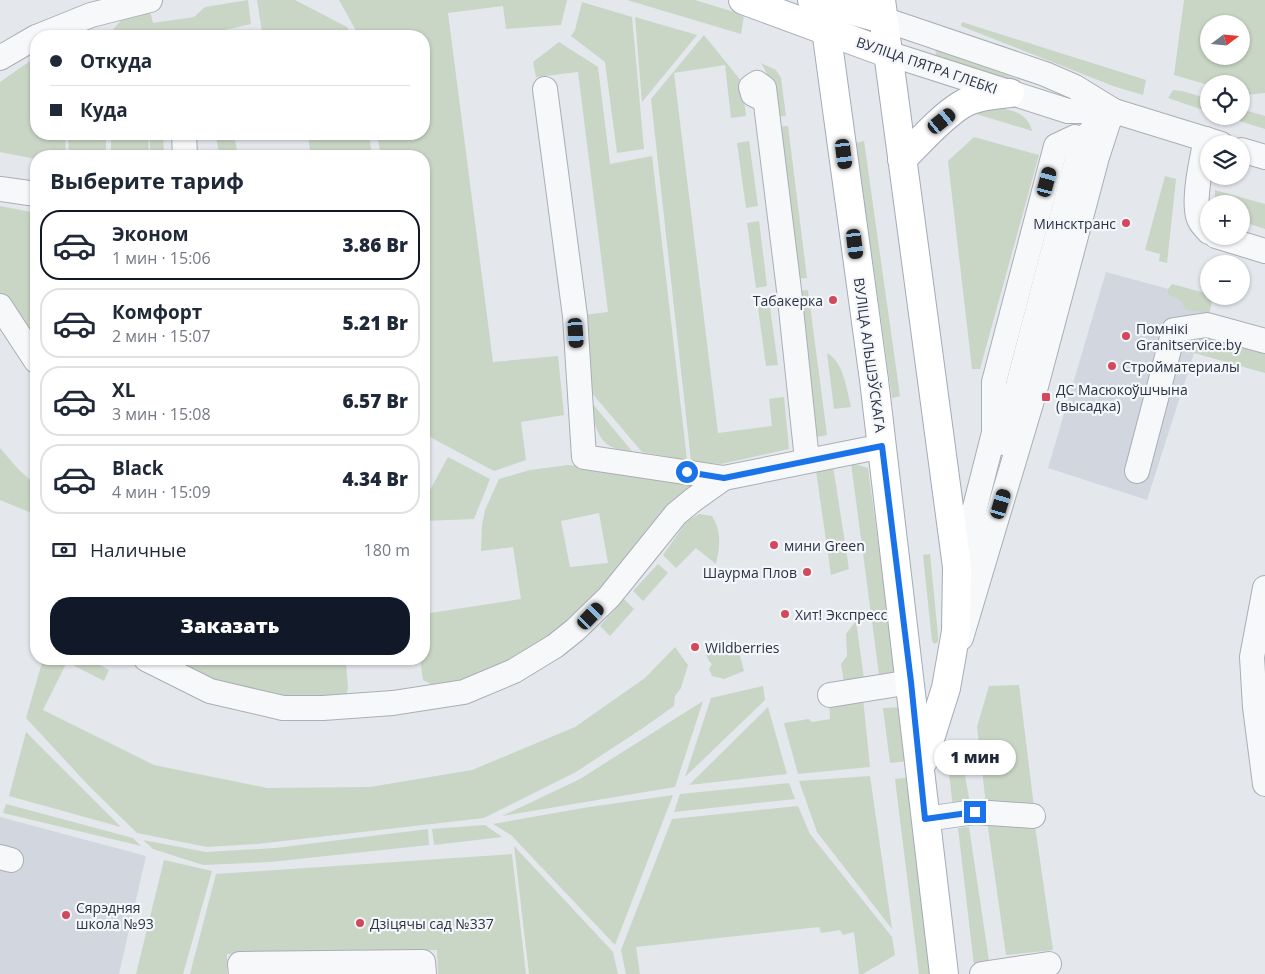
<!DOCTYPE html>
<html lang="ru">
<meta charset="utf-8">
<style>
:root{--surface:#fff;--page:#f2f2f3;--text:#1f2937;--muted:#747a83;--line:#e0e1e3;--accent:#111827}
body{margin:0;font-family:"Open Sans",sans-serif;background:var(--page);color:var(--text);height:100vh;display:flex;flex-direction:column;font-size:19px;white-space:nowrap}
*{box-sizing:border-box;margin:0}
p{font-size:16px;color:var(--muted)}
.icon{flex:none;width:28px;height:28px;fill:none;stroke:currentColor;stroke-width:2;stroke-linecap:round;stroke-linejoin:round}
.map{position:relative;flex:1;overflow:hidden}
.details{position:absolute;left:30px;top:150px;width:400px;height:515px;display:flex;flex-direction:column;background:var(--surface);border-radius:20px;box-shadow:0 1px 4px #0004}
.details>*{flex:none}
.top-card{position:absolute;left:30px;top:30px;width:400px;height:110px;border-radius:20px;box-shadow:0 1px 4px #0004;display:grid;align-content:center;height:110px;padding:0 20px;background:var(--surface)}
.needle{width:32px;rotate:74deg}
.fabs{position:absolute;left:1200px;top:15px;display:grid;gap:10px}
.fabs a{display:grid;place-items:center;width:50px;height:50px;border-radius:50%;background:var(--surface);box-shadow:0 1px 4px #0004;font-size:25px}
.end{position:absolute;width:22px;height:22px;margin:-11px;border:6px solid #1a73e8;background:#fff;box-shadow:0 0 0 2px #fff}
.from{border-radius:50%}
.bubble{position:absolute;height:35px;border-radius:18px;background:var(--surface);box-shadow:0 1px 4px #0004;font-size:16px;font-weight:800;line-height:35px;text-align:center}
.car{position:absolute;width:15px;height:30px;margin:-15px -8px;border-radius:6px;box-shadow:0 0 4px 1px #0007;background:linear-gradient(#222 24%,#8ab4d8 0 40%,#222 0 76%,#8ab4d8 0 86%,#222 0)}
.top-card b{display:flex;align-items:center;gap:18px;height:48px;font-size:19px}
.top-card b+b{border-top:1px solid var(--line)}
.top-card i{width:12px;height:12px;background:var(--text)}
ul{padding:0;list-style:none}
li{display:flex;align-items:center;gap:15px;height:70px;margin:0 10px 8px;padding:0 10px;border:2px solid var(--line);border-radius:20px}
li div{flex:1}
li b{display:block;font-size:19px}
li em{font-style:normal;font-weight:800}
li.active{border-color:var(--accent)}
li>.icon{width:45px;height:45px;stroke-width:1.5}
h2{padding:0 20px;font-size:22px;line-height:60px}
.pay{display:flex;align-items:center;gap:12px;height:55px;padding:0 20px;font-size:19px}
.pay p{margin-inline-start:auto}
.cta{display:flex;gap:10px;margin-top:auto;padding:10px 20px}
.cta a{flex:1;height:58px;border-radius:20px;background:var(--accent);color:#fff;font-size:20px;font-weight:800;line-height:58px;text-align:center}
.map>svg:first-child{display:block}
</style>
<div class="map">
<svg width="1265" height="974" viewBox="0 0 1265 974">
<rect width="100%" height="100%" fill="#e4e7ec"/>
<!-- built -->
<g fill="#d2d6de">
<path d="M1106,272l96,26 5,27 -13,28 -47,147 -99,-32z"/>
<path d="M0,817l146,39 -27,118h-119z"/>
</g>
<!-- green -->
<g fill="#c9d6c5" fill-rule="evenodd">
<path d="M248,0l3,24 -26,6 -1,6h-126l13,-4 13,-15 26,-6 3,12 41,-6 11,-10z"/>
<path d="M257,0h38l52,27 5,9h-111l21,-4z"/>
<path d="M339,0h228l-6,25 -55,4 -3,-23 -55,7 45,349 65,-6 6,59 -43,7 5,38 -32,11 -66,-35 -4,-22v-258h-43l-4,-22h47v-98h-65z"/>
<path d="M627,0h68l49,15 -3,19z"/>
<path d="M1184,0h81v93l-20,2 -4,-1v-10l-32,1 -35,-10zM1209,24h32v32h-32z"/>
<path d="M582,2l50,15 12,132 -27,4 -12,-91 -34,-26 4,-6z"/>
<path d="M635,17l62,18 -55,67z"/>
<path d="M962,22l184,58 -3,15 -30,-9 -142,-56 -10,-4z"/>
<path d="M704,35l38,47 4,34 -15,2 -6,-53 -51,8 44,360 54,-7 -3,-27 15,-2 5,52 -68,15 -30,-3 -40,-362z"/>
<path d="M559,42l39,25 12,97 42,-8 35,304 -45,-8 -51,-60 -7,-77 24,-3 -30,-240 -42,5 -3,-15z"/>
<path d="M935,46l84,34 5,5 -42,-10 -46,-20z"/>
<path d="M36,57v77h29l1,22h-30v3l-36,-7v-70z"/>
<path d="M761,63l15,7 5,8 5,38 -12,1c-2,-19 -2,-38 -13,-54z"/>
<path d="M1173,90l9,1 27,8v13l-41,-14z"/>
<path d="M992,108c16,0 36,4 40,23l-59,-18z"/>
<path d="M1241,109l24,7v13l-41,-13h17z"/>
<path d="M788,126l19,152 -13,1 -19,-152z"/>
<path d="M68,134h38v22h-37z"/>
<path d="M111,134h37l1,21h-38z"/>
<path d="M150,134h13l1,22h-14z"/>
<path d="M216,134h18l4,22h-19z"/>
<path d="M308,134h61l3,22h-104l42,-6z"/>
<path d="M974,137l65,18 -59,214h-8l-24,-208z"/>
<path d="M749,141l9,65 -12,2 -9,-65z"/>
<path d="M864,141l36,255 -8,2 -36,-255z"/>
<path d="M1165,176l11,3 -9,84 -8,-2 1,-7 -15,-4z"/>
<path d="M1215,190l50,14v25l-24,-8v-17h-26z"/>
<path d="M0,206l36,7v139l-36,-58z"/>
<path d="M759,221l8,65 -11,2 -9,-65z"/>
<path d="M1172,284l37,10 3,7 -4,19 -4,-8 -18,-2 -6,-10 -12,-6v-5z"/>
<path d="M808,290l19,145 -14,3 -17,-147z"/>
<path d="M769,300l9,65 -12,1 -9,-65z"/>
<path d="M1207,337l58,14v22l-71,-20 1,-13z"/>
<path d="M827,353c17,9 20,38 24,54l-17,2z"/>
<path d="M591,402l41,49c-6,-1 -14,-1 -20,-4 -16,-7 -19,-30 -21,-45z"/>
<path d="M0,448l19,22 17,15v30l-36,-15z"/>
<path d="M448,457l42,22 -16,40 -50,2v-20z"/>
<path d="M851,463l17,5 29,213 -17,1z"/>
<path d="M568,465l138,15 -95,104 -57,57 -79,40 -36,7 -16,-8 -3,-21h4v-45l97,-15 -8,-52 -32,4 1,-26 3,-15 14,-31 31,-9zM599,513l9,50 -38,4 -9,-46z"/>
<path d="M833,466l16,103 -18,6 -15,-104z"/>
<path d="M699,514l13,2c10,17 8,29 4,48l-20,-16 -20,20 -13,-13 24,-34z"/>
<path d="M930,554l8,81v7l-4,2 -2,-3 -9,-86z"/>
<path d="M658,564l10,9 -25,28 -10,-10z"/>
<path d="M624,599l10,10 -24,27 -10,-10z"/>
<path d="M856,621l9,65 -20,3 -4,-25 6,-8 -1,-22z"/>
<path d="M718,644l20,4 6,23 -20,8 -12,-3 -3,-7 3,-5 -3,-3 -3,-6z"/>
<path d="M675,647l13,18 -7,23 -6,8 -1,10 -31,22 -67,44 -92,46 -227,26 -50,3 -70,-14 -47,-46 -64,-69 17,-59h46l20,11 -5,11 -37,-19 -24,48 111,55 113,23 103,-1 102,-17 103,-43 70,-49z"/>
<path d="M166,659h223l-43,4 2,25 -3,12 -43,1 -92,-17z"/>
<path d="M1019,685l15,122 -48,-3 -9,-77 12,-41z"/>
<path d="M763,686l2,14 -80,77 26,-79z"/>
<path d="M863,698l7,69 -72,7 -14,-51 25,-4 3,3 18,-3 -1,-18z"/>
<path d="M703,701l-28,86 -173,29 78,-37z"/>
<path d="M768,707l19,67 -98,11z"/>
<path d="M902,707l6,54 -18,2 -7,-55z"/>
<path d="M26,732l95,95 -112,-31z"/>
<path d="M964,770l6,33 -17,5 -4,-35z"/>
<path d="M870,776l22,153 -75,-97 -18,-51z"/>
<path d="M913,777l23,197h-17l-24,-195z"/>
<path d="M789,783l6,16 -121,13 6,-18z"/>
<path d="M673,795l-58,150 -104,-110 -18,-11 90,-16z"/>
<path d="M6,804l127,34 8,8 -138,-33z"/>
<path d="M798,806l12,28 82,103 3,18 -32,19h-4l-5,-42 -11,3 -3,-5 -19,3 -2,-6 -183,20 4,27h-14l-5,-24 51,-131z"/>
<path d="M987,821l48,5 18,124 -47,5z"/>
<path d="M485,825l17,12 -68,8 -2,-16z"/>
<path d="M969,827l22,147h-16l-17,-146z"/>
<path d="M428,829l1,16 -159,17 -67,3 -50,-16 -10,-9 63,12 69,-4z"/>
<path d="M514,846l99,106 5,22h-89z"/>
<path d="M512,854l14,120h-88l-1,-24 -210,4v20h-37l26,-100z"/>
<path d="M164,860l48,11 -29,103h-47z"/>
</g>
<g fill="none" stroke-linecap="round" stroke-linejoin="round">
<defs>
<g id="minor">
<path d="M883,19l162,55 30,13 39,24 107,33"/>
<path d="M39,36l52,-21 59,-15"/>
<path d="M887,53l181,58h46"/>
<path d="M0,58l36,-21"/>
<path d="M545,89l30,227 9,141 140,21 159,-32"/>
<path d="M765,100l-12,-6 -2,-7 6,-4 7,5 25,202 18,170"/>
<path d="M184,134l1,22"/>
<path d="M1206,139c-4,19 -14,63 -7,80 2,5 6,9 10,13"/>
<path d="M1241,150l24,7"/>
<path d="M0,189l36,5"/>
<path d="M1216,236l49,15"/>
<path d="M0,306l36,55"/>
<path d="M994,431v-49l62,-236 19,-9"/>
<path d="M1003,443l76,-291 11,-20 16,-8"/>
<path d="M1137,471l37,-141 33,-5 58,16"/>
<path d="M959,570l38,-149"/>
<path d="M1265,588l-13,69 3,50 10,77"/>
<path d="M961,638l74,-248 62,-233 11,-34 6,-12"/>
<path d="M146,659l64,32 73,17h40l70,-5 71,-11 50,-21 41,-25 20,-16 34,-33 67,-83 17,-14 31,-22"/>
<path d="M830,695l81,-13"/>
<path d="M925,819l50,-7 58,4"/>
<path d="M0,857l11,3"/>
<path d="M241,974l-1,-10 183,-2 1,12"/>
<path d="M982,974l67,-10"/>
</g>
<g id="major">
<path d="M743,0l144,53"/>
<path d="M812,0l71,19"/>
<path d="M822,0l52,380 70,594"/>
<path d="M881,0l76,567 -1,64 -10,57 -23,73"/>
<path d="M902,159c19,-18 37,-40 59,-54 14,-9 33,-10 49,-12"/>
</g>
</defs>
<!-- minor casing -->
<use href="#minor" stroke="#a9aeb7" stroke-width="26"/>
<!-- major casing -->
<use href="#major" stroke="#a3abb8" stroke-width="30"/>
<!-- minor -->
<use href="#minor" stroke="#f7f8fa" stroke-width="24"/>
<!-- major -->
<use href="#major" stroke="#fff" stroke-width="28"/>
</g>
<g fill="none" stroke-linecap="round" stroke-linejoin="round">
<!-- route -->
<path stroke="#1a73e8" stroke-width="6" d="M687,472l37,6 158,-32 29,236 14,137 50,-7"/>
</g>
<!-- markers -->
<g fill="#d1495b" stroke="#f4f6f9" stroke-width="2">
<circle cx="1126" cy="223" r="5"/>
<circle cx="833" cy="300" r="5"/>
<circle cx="1126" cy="336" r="5"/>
<circle cx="1112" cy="366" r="5"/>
<rect x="1041" y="392" width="10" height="10" rx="2.5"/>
<circle cx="774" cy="545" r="5"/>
<circle cx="807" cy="572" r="5"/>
<circle cx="785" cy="614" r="5"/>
<circle cx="695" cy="647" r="5"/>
<circle cx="66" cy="915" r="5"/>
<circle cx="360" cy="923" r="5"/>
</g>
<g text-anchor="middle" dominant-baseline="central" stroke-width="4.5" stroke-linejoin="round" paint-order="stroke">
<!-- street labels -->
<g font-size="14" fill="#2b3445" stroke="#f4f6f9">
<text transform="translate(927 65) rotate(19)">ВУЛІЦА ПЯТРА ГЛЕБКІ</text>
<text transform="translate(870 355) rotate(82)">ВУЛІЦА АЛЬШЭЎСКАГА</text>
</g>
<!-- poi labels -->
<g font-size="14" fill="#2b3445" stroke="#f4f6f9" text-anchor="start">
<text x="1116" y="223" text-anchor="end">Минсктранс</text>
<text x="823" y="300" text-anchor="end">Табакерка</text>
<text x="1136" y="328">Помнікі<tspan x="1136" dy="16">Granitservice.by</tspan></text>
<text x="1122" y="366">Стройматериалы</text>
<text x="1056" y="389">ДС Масюкоўшчына<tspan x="1056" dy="16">(высадка)</tspan></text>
<text x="784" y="545">мини Green</text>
<text x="797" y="572" text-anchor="end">Шаурма Плов</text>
<text x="795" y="614">Хит! Экспресс</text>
<text x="705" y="647">Wildberries</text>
<text x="76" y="907">Сярэдняя<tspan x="76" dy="16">школа №93</tspan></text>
<text x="370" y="923">Дзіцячы сад №337</text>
</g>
</g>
</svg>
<div class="fabs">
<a><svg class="needle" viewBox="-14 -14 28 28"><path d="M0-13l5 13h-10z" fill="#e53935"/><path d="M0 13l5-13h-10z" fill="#747a83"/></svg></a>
<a><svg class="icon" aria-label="locate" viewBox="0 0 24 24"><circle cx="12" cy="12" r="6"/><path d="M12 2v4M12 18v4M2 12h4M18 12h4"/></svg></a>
<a><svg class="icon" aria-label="layers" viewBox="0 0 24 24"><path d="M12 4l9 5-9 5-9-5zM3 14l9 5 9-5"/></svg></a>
<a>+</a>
<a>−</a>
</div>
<i class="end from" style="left:687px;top:472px"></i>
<i class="end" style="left:975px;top:812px"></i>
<div class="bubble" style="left:934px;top:740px;width:82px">1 мин</div>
<i class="car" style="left:942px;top:121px;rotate:51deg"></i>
<i class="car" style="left:844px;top:154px;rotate:173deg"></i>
<i class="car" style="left:1047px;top:182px;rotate:15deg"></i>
<i class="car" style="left:855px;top:244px;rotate:173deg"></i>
<i class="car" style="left:576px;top:333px;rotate:176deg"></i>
<i class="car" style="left:1001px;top:504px;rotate:17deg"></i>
<i class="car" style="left:591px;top:616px;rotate:44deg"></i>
<div class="top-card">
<b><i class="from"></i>Откуда</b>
<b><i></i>Куда</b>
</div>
<section class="details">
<h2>Выберите тариф</h2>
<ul>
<li class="active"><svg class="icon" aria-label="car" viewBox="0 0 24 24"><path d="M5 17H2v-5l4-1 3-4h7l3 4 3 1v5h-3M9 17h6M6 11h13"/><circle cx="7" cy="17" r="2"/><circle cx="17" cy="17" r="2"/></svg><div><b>Эконом</b><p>1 мин · 15:06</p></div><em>3.86 Br</em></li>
<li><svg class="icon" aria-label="car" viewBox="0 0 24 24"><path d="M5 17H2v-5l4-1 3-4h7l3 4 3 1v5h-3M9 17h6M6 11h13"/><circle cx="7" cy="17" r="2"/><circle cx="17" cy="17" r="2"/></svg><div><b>Комфорт</b><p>2 мин · 15:07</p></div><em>5.21 Br</em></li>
<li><svg class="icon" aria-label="car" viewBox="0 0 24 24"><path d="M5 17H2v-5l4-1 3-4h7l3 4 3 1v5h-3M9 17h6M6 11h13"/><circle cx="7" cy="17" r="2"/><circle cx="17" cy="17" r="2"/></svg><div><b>XL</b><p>3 мин · 15:08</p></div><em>6.57 Br</em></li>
<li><svg class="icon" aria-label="car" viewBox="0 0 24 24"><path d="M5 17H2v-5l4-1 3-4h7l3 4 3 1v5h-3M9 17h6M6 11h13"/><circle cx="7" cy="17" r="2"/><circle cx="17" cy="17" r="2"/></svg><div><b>Black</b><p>4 мин · 15:09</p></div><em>4.34 Br</em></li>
</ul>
<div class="pay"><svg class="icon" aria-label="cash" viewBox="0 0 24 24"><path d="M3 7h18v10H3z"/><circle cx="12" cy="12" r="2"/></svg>Наличные<p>180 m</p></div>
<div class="cta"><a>Заказать</a></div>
</section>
</div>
